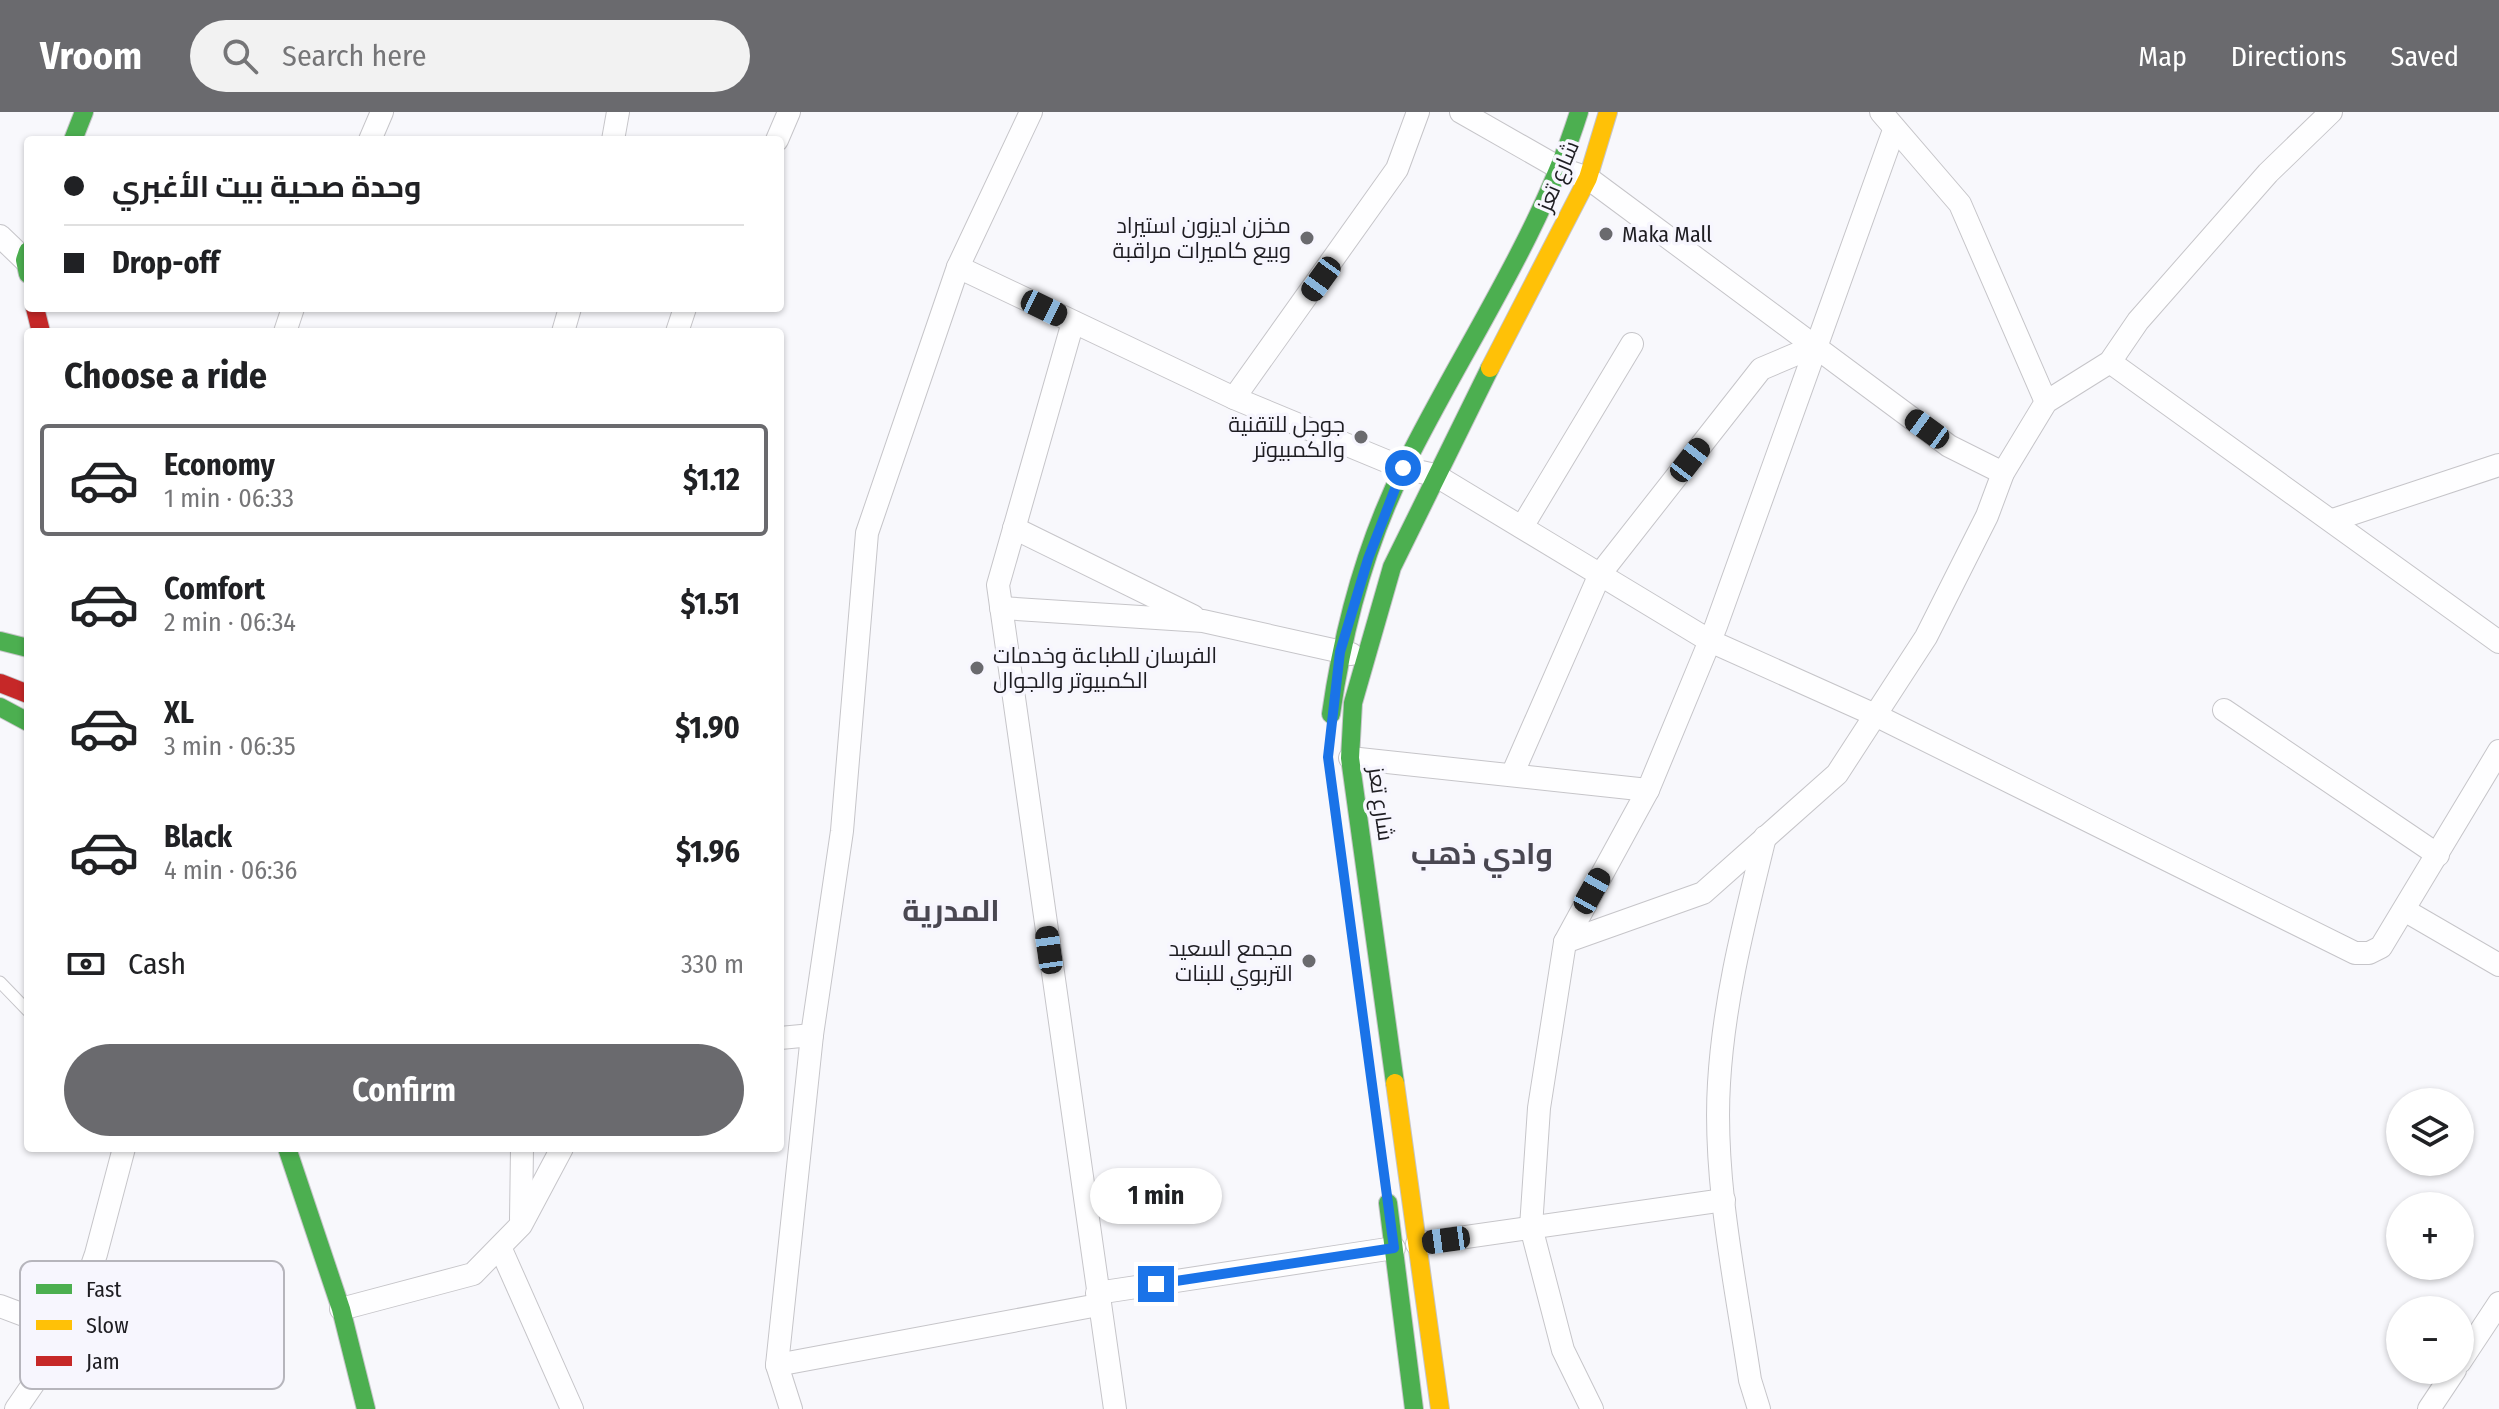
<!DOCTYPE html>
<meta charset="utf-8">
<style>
:root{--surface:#fff;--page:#f2f2f2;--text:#202124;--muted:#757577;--line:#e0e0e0;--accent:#6a6a6e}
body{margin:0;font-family:"Fira Sans Condensed",Cairo,sans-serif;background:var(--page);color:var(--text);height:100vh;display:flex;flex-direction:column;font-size:30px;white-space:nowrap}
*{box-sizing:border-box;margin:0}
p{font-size:26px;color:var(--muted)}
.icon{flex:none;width:44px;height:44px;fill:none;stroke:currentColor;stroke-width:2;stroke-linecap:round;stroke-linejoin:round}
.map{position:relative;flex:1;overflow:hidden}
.sheet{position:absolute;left:24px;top:216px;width:760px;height:824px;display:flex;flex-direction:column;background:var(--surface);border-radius:8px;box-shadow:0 2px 6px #0004}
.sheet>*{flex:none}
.top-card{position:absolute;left:24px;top:24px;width:760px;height:176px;border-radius:8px;box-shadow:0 2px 6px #0004;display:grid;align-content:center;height:176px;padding:0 40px;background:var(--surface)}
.controls{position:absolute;left:2386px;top:976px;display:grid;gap:16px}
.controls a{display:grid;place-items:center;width:88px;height:88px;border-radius:50%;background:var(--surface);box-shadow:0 2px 6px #0004;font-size:40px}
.end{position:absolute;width:36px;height:36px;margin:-18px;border:10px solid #1a73e8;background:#fff;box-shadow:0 0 0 4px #fff}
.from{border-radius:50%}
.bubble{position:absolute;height:56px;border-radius:28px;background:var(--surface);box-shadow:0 2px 6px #0004;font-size:26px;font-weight:700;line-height:56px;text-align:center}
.car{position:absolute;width:24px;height:48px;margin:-24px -12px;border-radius:10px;box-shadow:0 0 6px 2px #0007;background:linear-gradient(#222 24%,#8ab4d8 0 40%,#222 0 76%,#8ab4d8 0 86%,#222 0)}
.top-card b{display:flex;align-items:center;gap:28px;height:76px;font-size:30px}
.top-card b+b{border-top:2px solid var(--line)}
.top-card i{width:20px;height:20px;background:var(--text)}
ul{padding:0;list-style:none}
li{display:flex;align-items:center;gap:24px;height:112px;margin:0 16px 12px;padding:0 24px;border:4px solid transparent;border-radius:8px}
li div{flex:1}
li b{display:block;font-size:30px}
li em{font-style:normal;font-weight:700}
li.current{border-color:var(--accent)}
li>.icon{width:72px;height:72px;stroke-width:1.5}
h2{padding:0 40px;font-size:36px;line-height:96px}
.pay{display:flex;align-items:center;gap:20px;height:88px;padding:0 40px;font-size:30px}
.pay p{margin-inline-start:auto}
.primary-button{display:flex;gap:16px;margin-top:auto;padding:16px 40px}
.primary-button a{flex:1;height:92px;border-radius:48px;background:var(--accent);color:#fff;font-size:32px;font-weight:700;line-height:92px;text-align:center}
header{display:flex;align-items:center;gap:48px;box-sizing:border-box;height:112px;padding:0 40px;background:var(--accent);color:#fff}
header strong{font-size:38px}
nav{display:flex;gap:44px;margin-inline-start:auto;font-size:28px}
.search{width:560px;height:72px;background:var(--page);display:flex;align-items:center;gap:20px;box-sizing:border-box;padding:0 28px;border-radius:44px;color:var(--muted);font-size:30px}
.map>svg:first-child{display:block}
</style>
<header>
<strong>Vroom</strong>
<div class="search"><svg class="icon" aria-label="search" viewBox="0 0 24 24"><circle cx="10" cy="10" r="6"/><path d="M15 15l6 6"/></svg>Search here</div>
<nav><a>Map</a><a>Directions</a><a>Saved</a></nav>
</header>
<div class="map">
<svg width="2499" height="1297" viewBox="0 0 2499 1297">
<rect width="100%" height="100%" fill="#f8f8fc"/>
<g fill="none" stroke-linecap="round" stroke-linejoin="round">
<defs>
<path id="lane" d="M0,870l28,29"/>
<g id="street">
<path d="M1461,0l100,57 27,9 361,268 54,27"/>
<path d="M1881,0l79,92 86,198"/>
<path d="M370,28l12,-28"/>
<path d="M613,28l5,-28"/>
<path d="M777,28l12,-28"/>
<path d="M0,124l25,24"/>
<path d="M958,155l276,131 169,70 32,7 275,166 165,74 480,238h14l12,-6 118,-196"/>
<path d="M1073,210l-75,263 117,824"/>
<path d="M285,220l8,-24"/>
<path d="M563,220l7,-24"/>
<path d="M677,220l8,-24"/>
<path d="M2110,250l389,280"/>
<path d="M1234,286l163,-229 21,-57"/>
<path d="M2333,408l166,-55"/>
<path d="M1522,415l110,-183"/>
<path d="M1014,416l179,88"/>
<path d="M1001,496l202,13 148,33"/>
<path d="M2224,598l214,145"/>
<path d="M1350,646l298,32"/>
<path d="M1512,663l88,-201 161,-205 52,-22"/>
<path d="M2406,799l93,54"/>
<path d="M1565,830l138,-49 134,-119 89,-137 61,-121 16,-43 43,-71 64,-40 28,-41 130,-148 63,-61"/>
<path d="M780,926l32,-3"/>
<path d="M521,1107l1,-71"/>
<path d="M1417,1132l307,-44"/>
<path d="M500,1135l72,162"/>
<path d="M1097,1181l297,-45"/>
<path d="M0,1194l69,26"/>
<path d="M341,1197l132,-35 48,-49 41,-77"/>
<path d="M2460,1250l39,-59"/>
<path d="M777,1253l321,-60"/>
<path d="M16,1297l53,-77 27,-78 28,-106"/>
<path d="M791,1297l-14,-44 35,-330 30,-204 25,-298 91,-266 73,-155"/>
<path d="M1592,1297l-29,-59 -32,-123 8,-119 26,-166 83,-152 68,-164 178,-496"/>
<path d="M1759,1297l-9,-29c-14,-95 -37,-200 -31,-297 5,-85 26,-164 46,-246"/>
<path d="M2429,1297l26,-39"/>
</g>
<g id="fast">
<path d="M73,28l11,-28"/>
<path d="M28,139l-3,9 3,14"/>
<path d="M0,529l28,7"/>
<path d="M0,595l28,15"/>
<path d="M1331,602c12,-84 36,-173 74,-249 58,-117 135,-228 174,-353"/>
<path d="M1395,971l-45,-325 3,-55 39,-136 98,-199"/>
<path d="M287,1036l54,161 25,100"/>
<path d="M1388,1091l26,206"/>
</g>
<g id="slow">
<path d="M1490,256l98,-190 20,-66"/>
<path d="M1395,971l45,326"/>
</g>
<g id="jam">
<path d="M35,196l6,24"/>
<path d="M0,571l28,11"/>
</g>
</defs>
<!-- lane casing -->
<use href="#lane" stroke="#c6c5c9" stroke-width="13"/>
<!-- street casing -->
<use href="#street" stroke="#c6c5c9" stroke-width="24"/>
<!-- fast casing -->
<use href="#fast" stroke="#c6c5c9" stroke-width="20"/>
<!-- slow casing -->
<use href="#slow" stroke="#c6c5c9" stroke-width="20"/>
<!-- jam casing -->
<use href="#jam" stroke="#c6c5c9" stroke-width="20"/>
<!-- lane -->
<use href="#lane" stroke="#fefeff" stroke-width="11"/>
<!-- street -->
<use href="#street" stroke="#fefeff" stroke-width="22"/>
<!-- fast -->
<use href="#fast" stroke="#4caf50" stroke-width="18"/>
<!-- slow -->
<use href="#slow" stroke="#ffc107" stroke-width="18"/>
<!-- jam -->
<use href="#jam" stroke="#c62828" stroke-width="18"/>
</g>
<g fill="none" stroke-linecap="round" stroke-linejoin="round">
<!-- route -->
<path stroke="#1a73e8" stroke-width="10" d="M1156,1172l238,-36 -66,-491 12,-105 28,-93 35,-91"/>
</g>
<!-- markers -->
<g fill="#6a6a6e" stroke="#f7f6fe" stroke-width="3">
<circle cx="1606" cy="122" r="8"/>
<circle cx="1307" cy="126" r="8"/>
<circle cx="1361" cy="325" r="8"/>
<circle cx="977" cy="556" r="8"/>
<circle cx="1309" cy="849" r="8"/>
</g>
<g text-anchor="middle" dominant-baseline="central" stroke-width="7" stroke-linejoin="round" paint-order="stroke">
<!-- street labels -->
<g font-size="22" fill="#1e1d22" stroke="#f7f6fe">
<text transform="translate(1558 64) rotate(-67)">شارع تعز</text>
<text transform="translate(1381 692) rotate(82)">شارع تعز</text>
</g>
<!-- poi labels -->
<g font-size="22" fill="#1e1d22" stroke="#f7f6fe" text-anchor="end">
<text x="1291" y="113">مخزن اديزون استيراد<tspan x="1291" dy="25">وبيع كاميرات مراقبة</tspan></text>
<text x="1622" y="122" text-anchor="start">Maka Mall</text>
<text x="1345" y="312">جوجل للتقنية<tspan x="1345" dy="25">والكمبيوتر</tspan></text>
<text x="993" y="543" text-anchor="start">الفرسان للطباعة وخدمات<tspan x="993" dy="25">الكمبيوتر والجوال</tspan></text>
<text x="1293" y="836">مجمع السعيد<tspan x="1293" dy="25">التربوي للبنات</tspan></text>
</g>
<!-- district labels -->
<g font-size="30" font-weight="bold" fill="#494751" stroke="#f7f6fe">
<text x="1482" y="742">وادي ذهب</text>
<text x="951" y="799">المدرية</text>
</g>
</g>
<!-- legend -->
<rect x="20" y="1149" width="264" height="128" rx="12" fill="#f7f6fe" stroke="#b6b5bc" stroke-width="2"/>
<rect x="36" y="1172" width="36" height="10" fill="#4caf50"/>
<rect x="36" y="1208" width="36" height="10" fill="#ffc107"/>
<rect x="36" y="1244" width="36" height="10" fill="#c62828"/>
<g font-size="22" fill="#1e1d22">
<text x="86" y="1185">Fast</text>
<text x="86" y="1221">Slow</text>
<text x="86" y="1257">Jam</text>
</g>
</svg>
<div class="controls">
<a><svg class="icon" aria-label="layers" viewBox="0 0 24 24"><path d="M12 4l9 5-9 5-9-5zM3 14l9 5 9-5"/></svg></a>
<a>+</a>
<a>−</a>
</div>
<i class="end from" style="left:1403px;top:356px"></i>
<i class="end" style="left:1156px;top:1172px"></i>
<div class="bubble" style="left:1090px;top:1056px;width:132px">1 min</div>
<i class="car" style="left:1321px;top:167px;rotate:216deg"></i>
<i class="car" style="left:1044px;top:196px;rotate:116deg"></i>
<i class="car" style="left:1927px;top:317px;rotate:306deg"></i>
<i class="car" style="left:1690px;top:348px;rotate:38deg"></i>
<i class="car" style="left:1592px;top:779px;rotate:29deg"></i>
<i class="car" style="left:1049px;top:838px;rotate:352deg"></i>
<i class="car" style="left:1446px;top:1128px;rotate:262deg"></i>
<div class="top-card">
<b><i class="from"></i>وحدة صحية بيت الأغبري</b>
<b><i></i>Drop-off</b>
</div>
<section class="sheet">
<h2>Choose a ride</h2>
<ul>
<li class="current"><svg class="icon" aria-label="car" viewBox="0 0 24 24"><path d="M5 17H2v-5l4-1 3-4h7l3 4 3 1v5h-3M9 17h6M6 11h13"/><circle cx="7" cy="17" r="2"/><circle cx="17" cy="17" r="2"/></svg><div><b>Economy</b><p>1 min · 06:33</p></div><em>$1.12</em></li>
<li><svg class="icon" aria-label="car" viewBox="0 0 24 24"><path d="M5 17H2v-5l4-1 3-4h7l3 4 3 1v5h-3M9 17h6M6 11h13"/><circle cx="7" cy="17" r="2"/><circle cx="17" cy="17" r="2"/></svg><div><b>Comfort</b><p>2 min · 06:34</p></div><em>$1.51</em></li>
<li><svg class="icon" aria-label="car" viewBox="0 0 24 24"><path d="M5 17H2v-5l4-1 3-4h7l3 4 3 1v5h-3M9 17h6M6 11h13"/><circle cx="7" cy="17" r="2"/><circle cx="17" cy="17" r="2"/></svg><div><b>XL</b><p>3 min · 06:35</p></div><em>$1.90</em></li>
<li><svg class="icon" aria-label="car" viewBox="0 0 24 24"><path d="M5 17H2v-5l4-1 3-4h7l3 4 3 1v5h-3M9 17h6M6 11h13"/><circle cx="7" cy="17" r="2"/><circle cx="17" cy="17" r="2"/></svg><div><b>Black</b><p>4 min · 06:36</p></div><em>$1.96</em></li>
</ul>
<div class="pay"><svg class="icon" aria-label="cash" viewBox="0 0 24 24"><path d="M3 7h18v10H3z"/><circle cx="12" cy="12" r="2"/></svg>Cash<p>330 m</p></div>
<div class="primary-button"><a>Confirm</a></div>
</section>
</div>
